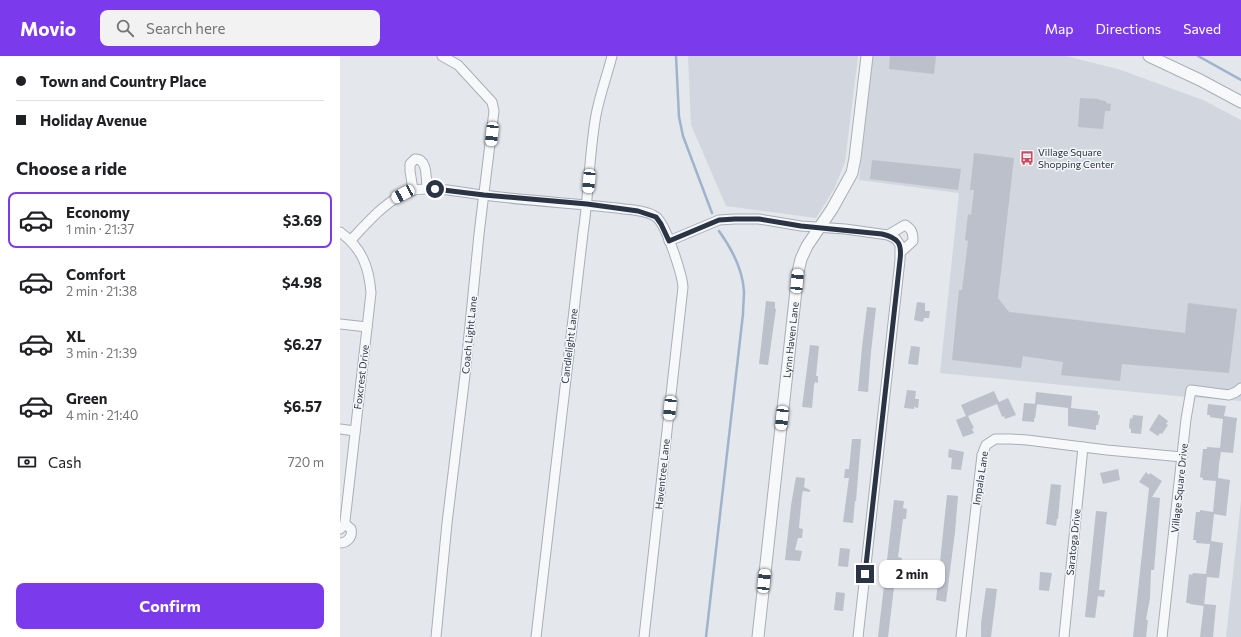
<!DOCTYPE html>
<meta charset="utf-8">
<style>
:root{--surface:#fff;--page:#f2f2f2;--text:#202124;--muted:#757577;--line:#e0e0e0;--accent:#7c3aed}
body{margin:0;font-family:Commissioner,sans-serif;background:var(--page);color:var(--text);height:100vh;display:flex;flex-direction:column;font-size:15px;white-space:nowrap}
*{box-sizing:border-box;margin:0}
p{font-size:13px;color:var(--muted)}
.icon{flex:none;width:22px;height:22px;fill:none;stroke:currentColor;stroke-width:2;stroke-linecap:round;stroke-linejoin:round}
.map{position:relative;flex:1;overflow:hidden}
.drawer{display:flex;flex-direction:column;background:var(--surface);width:340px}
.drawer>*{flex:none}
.top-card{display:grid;align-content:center;height:88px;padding:0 16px;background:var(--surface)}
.end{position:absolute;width:18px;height:18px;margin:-9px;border:5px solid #2b3445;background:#fff;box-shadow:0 0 0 2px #fff}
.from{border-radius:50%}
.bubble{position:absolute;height:28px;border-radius:8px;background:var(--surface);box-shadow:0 1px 3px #0004;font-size:13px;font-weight:700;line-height:28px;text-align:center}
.car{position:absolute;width:12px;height:24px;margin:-12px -6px;border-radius:5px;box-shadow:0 0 3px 1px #0007;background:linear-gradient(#fff 24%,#345 0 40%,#fff 0 76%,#345 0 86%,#fff 0)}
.top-card b{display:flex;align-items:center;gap:14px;height:38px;font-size:15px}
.top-card b+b{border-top:1px solid var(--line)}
.top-card i{width:10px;height:10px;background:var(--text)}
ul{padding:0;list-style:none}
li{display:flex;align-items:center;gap:12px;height:56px;margin:0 8px 6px;padding:0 8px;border:2px solid transparent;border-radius:8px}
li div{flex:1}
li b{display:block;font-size:15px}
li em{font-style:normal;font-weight:700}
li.active{border-color:var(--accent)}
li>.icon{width:36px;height:36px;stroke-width:1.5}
h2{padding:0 16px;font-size:18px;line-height:48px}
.pay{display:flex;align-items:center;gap:10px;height:44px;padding:0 16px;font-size:15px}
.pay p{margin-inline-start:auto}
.action{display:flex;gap:8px;margin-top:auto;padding:8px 16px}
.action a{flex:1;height:46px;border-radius:8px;background:var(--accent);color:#fff;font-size:16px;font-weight:700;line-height:46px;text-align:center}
header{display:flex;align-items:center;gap:24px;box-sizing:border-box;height:56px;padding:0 20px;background:var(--accent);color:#fff}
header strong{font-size:19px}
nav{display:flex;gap:22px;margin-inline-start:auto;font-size:14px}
.search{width:280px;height:36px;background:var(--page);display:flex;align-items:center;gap:10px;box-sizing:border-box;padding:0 14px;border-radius:8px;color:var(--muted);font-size:15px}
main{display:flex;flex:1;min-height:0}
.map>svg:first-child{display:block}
</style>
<header>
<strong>Movio</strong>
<div class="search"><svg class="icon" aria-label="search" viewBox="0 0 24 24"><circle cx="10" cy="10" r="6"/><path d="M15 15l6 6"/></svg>Search here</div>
<nav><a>Map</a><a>Directions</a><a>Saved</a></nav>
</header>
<main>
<section class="drawer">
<div class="top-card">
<b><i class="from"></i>Town and Country Place</b>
<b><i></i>Holiday Avenue</b>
</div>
<h2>Choose a ride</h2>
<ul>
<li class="active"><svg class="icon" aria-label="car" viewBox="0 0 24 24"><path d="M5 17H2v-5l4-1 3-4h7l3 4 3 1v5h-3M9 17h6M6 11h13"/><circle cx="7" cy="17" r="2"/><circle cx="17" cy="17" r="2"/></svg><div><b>Economy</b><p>1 min · 21:37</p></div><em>$3.69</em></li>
<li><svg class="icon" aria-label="car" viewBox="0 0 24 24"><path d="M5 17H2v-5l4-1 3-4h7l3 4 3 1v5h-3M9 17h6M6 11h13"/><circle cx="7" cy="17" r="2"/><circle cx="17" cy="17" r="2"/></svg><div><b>Comfort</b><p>2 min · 21:38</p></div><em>$4.98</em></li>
<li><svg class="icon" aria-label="car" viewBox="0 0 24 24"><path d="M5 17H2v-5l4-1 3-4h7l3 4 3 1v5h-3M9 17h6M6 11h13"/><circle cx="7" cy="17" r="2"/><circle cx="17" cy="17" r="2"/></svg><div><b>XL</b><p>3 min · 21:39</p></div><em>$6.27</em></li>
<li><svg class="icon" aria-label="car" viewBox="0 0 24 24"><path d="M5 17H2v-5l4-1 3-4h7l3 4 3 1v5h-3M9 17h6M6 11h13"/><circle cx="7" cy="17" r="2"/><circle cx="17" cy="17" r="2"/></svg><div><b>Green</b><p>4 min · 21:40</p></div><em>$6.57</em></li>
</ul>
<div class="pay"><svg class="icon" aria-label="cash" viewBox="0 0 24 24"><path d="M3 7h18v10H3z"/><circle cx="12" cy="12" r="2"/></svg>Cash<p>720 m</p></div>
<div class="action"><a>Confirm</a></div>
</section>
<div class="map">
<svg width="901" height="581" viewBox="0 0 901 581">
<rect width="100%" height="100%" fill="#e4e7ec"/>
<!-- built -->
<g fill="#d2d6de">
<path d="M348,0h170l-13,106 -11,27 -18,29 -90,-12 -35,-81z"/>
<path d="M533,0h192l53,13 85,31 38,20v281l-64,-5 -237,-23 19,-180 -100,-13z"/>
<path d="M901,445v136h-15z"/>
</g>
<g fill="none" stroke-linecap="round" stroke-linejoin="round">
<!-- stream -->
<g stroke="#9fb4cc" stroke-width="2.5">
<path d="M336,0l3,61 4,19 29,77"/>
<path d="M858,0l43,24"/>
<path d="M366,581l37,-323c0,-7 1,-15 1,-22 -1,-22 -12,-43 -25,-61"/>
</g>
</g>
<!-- building -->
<g fill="#bbc0ca">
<path d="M550,0h46l-2,18 -45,-5z"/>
<path d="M740,42l19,1v1l7,1v2l5,1 -1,7h-5l-2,18 -25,-2z"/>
<path d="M634,97l40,5 -16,140 11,14 176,21 3,-30 49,6 -8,64 -107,-9 -2,17 -59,-6 2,-13 -40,-6 -2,12 -69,-8 7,-70h3l6,-49 -3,-1 3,-26 3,1 3,-25h-4z"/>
<path d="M532,104l89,9 -3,21 -88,-11z"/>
<path d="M426,245l9,1v7h1l-8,56 -9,-1z"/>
<path d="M577,246l8,1v8h5l-1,7h-5l-1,4 -9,-2z"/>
<path d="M527,251l9,1 -5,44 -3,40 -10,-1 4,-44z"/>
<path d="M470,289l9,1 -3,30h2v7l-3,-1 -1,3 -2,23 -10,-1z"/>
<path d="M571,290l9,1 -2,18 -10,-1z"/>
<path d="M567,334l9,1 -1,8h4l-1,9 -4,-1v2l-10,-1z"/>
<path d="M654,335l5,11 9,-4 8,17 -11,4 -1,-3 -2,1 -5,-13 -29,12 6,12 -2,1 2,4 -11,4 -7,-17 10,-4 -5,-11z"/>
<path d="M696,336l36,4 -1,12 27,3v4h2l-2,10h-2v5l-28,-4v-18l-33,-4z"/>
<path d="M684,347l13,1 -2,15 -1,-1v4l-12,-1z"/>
<path d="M868,348l18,2 -2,10 13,2 -4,35 -12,-1 -2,12 -1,14 12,2 -4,36 -12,-2 -3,27 12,2 -4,35 -12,-1 -3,29 -15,-2 1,-1h-4l3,-29 3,1 1,-2 13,1 4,-30 -14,-1v-3h-3l3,-28h4v-2l13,2 3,-31 -13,-1v-2l-3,-1 3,-28h4v-2l13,1 3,-29 -13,-2v-2h-3z"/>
<path d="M819,358l9,7 -2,3 2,1 -6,9 -2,-1 -2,3 -9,-6z"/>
<path d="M793,359l10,1 -2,18 -10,-1v-4l-2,-1 1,-10 2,1z"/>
<path d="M512,383h9l-5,62h-1l-2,22 -10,-1 6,-44h-5l1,-9h4z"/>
<path d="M609,393l15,3 -3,18 -10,-1 1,-11 -4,-1z"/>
<path d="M778,413l2,11 -17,4 -3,-11z"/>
<path d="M806,416l3,3 1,-2 12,8 -10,16 8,1 -6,72h-3l-1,28 -4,22h2l-2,17h-13l16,-149 -10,-6z"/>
<path d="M456,421l9,1 -1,9 6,3v2l-7,-1 -1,4 -3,33 4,1 -1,9h-4l-3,12 7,1 -2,10 -15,-1 6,-55z"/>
<path d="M711,428l10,1 -3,34h-1l-1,7 -10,-2z"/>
<path d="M607,439l11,1 -3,36 -9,70 -10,-2z"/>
<path d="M554,444l10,1 -1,7 4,1 -1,10h-3l-5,38 4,1 -1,5h-4l-9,74h-10z"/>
<path d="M756,455l11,1 -8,78h6l-1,7 -6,-1 -3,22 -10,-1z"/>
<path d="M500,492l10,1 -2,18 -10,-1z"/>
<path d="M700,516l12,1 -3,18 -10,-1z"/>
<path d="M646,532l11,1 -6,48h-10v-14z"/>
<path d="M496,536l9,1 -2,18 -9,-1z"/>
<path d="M864,548l12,1 -3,32h-13z"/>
</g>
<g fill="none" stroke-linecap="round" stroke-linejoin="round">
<defs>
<g id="minor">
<path d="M73,134l-3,-19v-7l5,-5c13,-1 11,21 12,30"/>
<path d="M0,176c22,16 29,35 31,61l-26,228v3l-5,5"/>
<path d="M548,179l17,-10c7,4 8,8 8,16l-12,11"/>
<path d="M11,184c16,-17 38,-43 61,-49 4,-2 10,-2 15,-2 19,-1 38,4 57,6 44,6 89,8 133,13 11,2 30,2 39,9 10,7 26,57 27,70l-39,350"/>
<path d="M329,185l50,-21 16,-1h24l42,7 44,3 43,6 8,4 4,6v15l-42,377"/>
<path d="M0,268l27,3"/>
<path d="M0,373l15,2"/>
<path d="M0,487c7,0 13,-6 11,-14l-6,-5"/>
<path d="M96,581l11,-114 18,-148 14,-141 15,-123 -2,-9 -34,-37 -16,-9"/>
<path d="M196,581l47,-404c6,-39 6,-79 13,-118 4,-21 11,-39 16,-59"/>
<path d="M621,581l21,-182 4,-10 9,-6h15l17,1 80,10 75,7"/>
<path d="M724,581l19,-190"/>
<path d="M822,581l24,-218 5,-29 38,5 7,-3 5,-4"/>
</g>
<g id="tertiary">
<path d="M809,0l51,24 41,22"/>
<path id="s1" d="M418,581l40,-365 3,-13 6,-13 25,-37 20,-36 3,-15 12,-102"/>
</g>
</defs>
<!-- minor casing -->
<use href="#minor" stroke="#a9aeb7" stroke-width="11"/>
<!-- tertiary casing -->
<use href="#tertiary" stroke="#a9aeb7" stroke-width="13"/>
<!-- minor -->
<use href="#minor" stroke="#f7f8fa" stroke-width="9"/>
<!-- tertiary -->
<use href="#tertiary" stroke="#f7f8fa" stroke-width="11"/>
</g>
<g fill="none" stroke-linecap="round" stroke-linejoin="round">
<!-- route -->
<path stroke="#2b3445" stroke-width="5" d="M95,133l49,6 103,9 51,7 18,6 5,7 8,17 50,-21 16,-1h24l42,7 81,8c17,4 20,10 18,26l-35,314"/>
</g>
<!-- icons -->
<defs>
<symbol id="bus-bare" viewBox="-9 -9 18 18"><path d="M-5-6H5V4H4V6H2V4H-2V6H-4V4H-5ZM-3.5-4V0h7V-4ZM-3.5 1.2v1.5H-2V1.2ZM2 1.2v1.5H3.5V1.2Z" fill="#d1495b" stroke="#f4f6f9" stroke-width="2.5" paint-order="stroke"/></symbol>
</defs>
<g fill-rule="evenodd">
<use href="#bus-bare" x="677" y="92" width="20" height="20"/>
</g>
<g text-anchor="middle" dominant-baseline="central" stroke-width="3" stroke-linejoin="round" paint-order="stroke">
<!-- poi labels -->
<g font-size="10" fill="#2b3445" stroke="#f4f6f9" text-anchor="start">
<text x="698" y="96">Village Square<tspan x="698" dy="12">Shopping Center</tspan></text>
</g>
<!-- street labels -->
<g font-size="10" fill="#2b3445" stroke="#f4f6f9">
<text transform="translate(129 279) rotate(-84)">Coach Light Lane</text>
<text stroke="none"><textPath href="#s1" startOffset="299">Lynn Haven Lane</textPath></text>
<text transform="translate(229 290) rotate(-83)">Candlelight Lane</text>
<text transform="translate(21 321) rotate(-83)">Foxcrest Drive</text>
<text transform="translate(322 418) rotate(-84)">Haventree Lane</text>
<text transform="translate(640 422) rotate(-81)">Impala Lane</text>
<text transform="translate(839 432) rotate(-84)">Village Square Drive</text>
<text transform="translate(733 486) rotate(-84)">Saratoga Drive</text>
</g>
</g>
</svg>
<i class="end from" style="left:95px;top:133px"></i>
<i class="end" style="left:525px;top:518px"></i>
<div class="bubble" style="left:539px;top:504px;width:66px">2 min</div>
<i class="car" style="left:152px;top:78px;rotate:186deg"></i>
<i class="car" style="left:249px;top:125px;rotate:185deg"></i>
<i class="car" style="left:63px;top:138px;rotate:242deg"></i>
<i class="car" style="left:457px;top:225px;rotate:5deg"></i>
<i class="car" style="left:330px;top:352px;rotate:186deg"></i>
<i class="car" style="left:442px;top:362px;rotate:186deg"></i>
<i class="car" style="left:424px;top:525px;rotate:6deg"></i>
</div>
</main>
